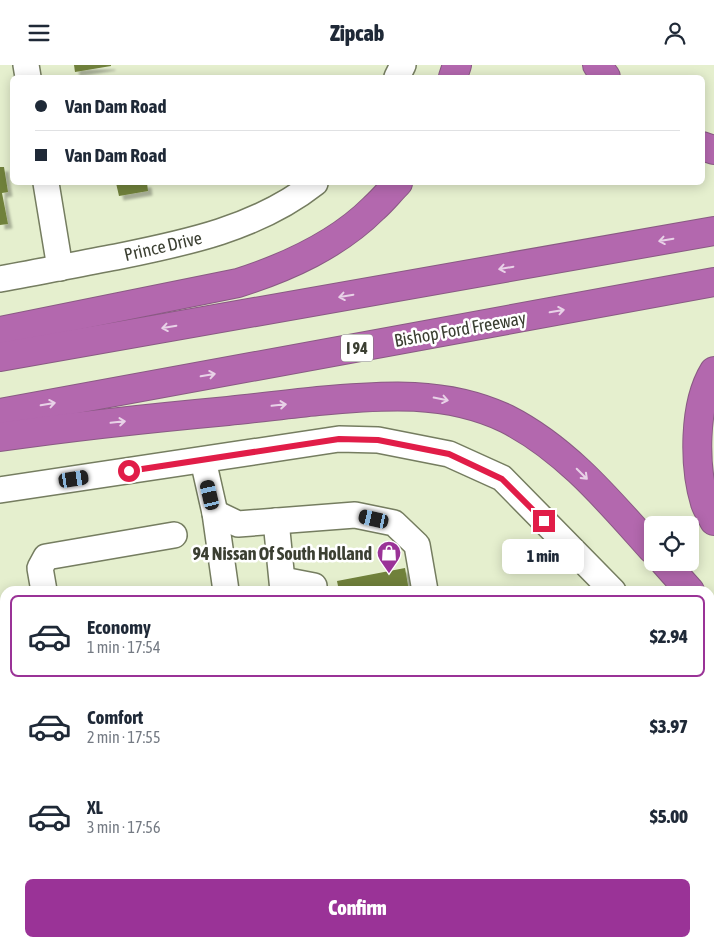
<!DOCTYPE html>
<meta charset="utf-8">
<style>
:root{--surface:#fff;--page:#f2f2f3;--text:#1f2937;--muted:#747a83;--line:#e0e1e3;--accent:#9a3397}
body{margin:0;font-family:"Asap Condensed",sans-serif;background:var(--page);color:var(--text);height:100vh;display:flex;flex-direction:column;font-size:19px;white-space:nowrap}
*{box-sizing:border-box;margin:0}
p{font-size:16px;color:var(--muted)}
.icon{flex:none;width:28px;height:28px;fill:none;stroke:currentColor;stroke-width:2;stroke-linecap:round;stroke-linejoin:round}
.map{position:relative;flex:1;overflow:hidden}
.panel{position:absolute;left:0px;top:521px;width:715px;height:361px;display:flex;flex-direction:column;background:var(--surface);border-radius:15px 15px 0 0;box-shadow:0 2px 12px #0003}
.panel>*{flex:none}
.guide{position:absolute;left:10px;top:10px;width:695px;height:110px;border-radius:8px;box-shadow:0 2px 12px #0003;display:grid;align-content:center;height:110px;padding:0 25px;background:var(--surface)}
.buttons{position:absolute;left:644px;top:451px;display:grid;gap:10px}
.buttons a{display:grid;place-items:center;width:55px;height:55px;border-radius:8px;background:var(--surface);box-shadow:0 2px 12px #0003;font-size:25px}
.end{position:absolute;width:22px;height:22px;margin:-11px;border:6px solid #e11d48;background:#fff;box-shadow:0 0 0 2px #fff}
.from{border-radius:50%}
.bubble{position:absolute;height:35px;border-radius:8px;background:var(--surface);box-shadow:0 2px 12px #0003;font-size:16px;font-weight:800;line-height:35px;text-align:center}
.car{position:absolute;width:15px;height:30px;margin:-15px -8px;border-radius:6px;box-shadow:0 0 4px 1px #0007;background:linear-gradient(#222 24%,#8ab4d8 0 40%,#222 0 76%,#8ab4d8 0 86%,#222 0)}
.guide b{display:flex;align-items:center;gap:18px;height:48px;font-size:19px}
.guide b+b{border-top:1px solid var(--line)}
.guide i{width:12px;height:12px;background:var(--text)}
ul{padding:9px 0 0;list-style:none}
li{display:flex;align-items:center;gap:15px;height:82px;margin:0 10px 8px;padding:0 15px;border:2px solid transparent;border-radius:8px}
li div{flex:1}
li b{display:block;font-size:19px}
li em{font-style:normal;font-weight:800}
li.active{border-color:var(--accent)}
li>.icon{width:45px;height:45px;stroke-width:1.5}
.cta{display:flex;gap:10px;margin-top:auto;padding:10px 25px}
.cta a{flex:1;height:58px;border-radius:8px;background:var(--accent);color:#fff;font-size:20px;font-weight:800;line-height:58px;text-align:center}
header{display:flex;justify-content:space-between;align-items:center;height:65px;padding:0 25px;background:var(--surface);font-size:22px;font-weight:800}
.map>svg:first-child{display:block}
</style>
<header><svg class="icon" aria-label="menu" viewBox="0 0 24 24"><path d="M4 6h16M4 12h16M4 18h16"/></svg>Zipcab<svg class="icon" aria-label="person" viewBox="0 0 24 24"><circle cx="12" cy="8" r="4"/><path d="M4 21q1-7 8-7t8 7"/></svg></header>
<div class="map">
<svg width="714" height="882" viewBox="0 0 714 882">
<defs>
<filter id="shadow"><feDropShadow dx="4.5" dy="4.5" stdDeviation="1" flood-color="#0004"/></filter>
</defs>
<rect width="100%" height="100%" fill="#e5efce"/>
<!-- building -->
<g fill="#70813a" filter="url(#shadow)">
<path d="M74,0h37v1l-36,6z"/>
<path d="M0,102h4l4,25 -6,1 6,31 -8,1z"/>
<path d="M116,118h31l1,8 -29,5z"/>
<path d="M405,503l4,23h-70l-2,-10z"/>
<rect x="710" y="691" width="4" height="40"/>
<path d="M5,797v81h16v4h-21v-84z"/>
</g>
<g fill="none" stroke-linecap="round" stroke-linejoin="round">
<defs>
<g id="minor">
<path d="M26,0l2,12"/>
<path d="M397,12l6,-12"/>
<path d="M46,118l14,85"/>
<path d="M0,214c39,-7 78,-15 116,-22 70,-14 142,-29 199,-74"/>
<path d="M203,395l12,53 11,78"/>
<path d="M0,425l339,-51 39,1 71,14 53,24 111,113"/>
<path d="M215,448l23,11 117,-9 39,8 23,22 8,46"/>
<path d="M276,456l7,70"/>
<path d="M283,515l31,6"/>
<path d="M44,526l-4,-23 6,-11 128,-22"/>
<path d="M710,626l4,4"/>
</g>
<g id="highway">
<path d="M597,0l9,12"/>
<path d="M453,12l4,-12"/>
<path d="M702,81l12,4"/>
<path d="M0,266l238,-48c50,-16 99,-38 136,-75 9,-8 16,-17 24,-25"/>
<path d="M0,292l714,-126"/>
<path d="M714,306c-21,34 -20,96 -9,132 2,6 6,12 9,18"/>
<path d="M0,348l714,-131"/>
<path d="M0,372c76,-11 152,-19 228,-26 30,-3 60,-7 90,-10 65,-6 129,-11 189,18 59,30 102,82 145,130"/>
<path d="M665,498l25,28"/>
<path d="M710,548l4,5"/>
</g>
</defs>
<!-- minor casing -->
<use href="#minor" stroke="#757d60" stroke-width="28"/>
<!-- highway casing -->
<use href="#highway" stroke="#895a83" stroke-width="30"/>
<!-- minor -->
<use href="#minor" stroke="#fff" stroke-width="25"/>
<!-- highway -->
<use href="#highway" stroke="#b368ae" stroke-width="28"/>
</g>
<!-- one-way arrows -->
<defs><path id="oneway-shaft" d="M-6 0H5M1.5-3L5.5 0L1.5 3" fill="none" stroke-width="1.6" stroke-linecap="round" stroke-linejoin="round" transform="scale(1.25)"/></defs>
<g stroke="#e8d2e7">
<use href="#oneway-shaft" transform="translate(666 175) rotate(170)"/>
<use href="#oneway-shaft" transform="translate(506 203) rotate(170)"/>
<use href="#oneway-shaft" transform="translate(346 231) rotate(170)"/>
<use href="#oneway-shaft" transform="translate(557 246) rotate(-10)"/>
<use href="#oneway-shaft" transform="translate(169 262) rotate(170)"/>
<use href="#oneway-shaft" transform="translate(208 310) rotate(-10)"/>
<use href="#oneway-shaft" transform="translate(441 334) rotate(11)"/>
<use href="#oneway-shaft" transform="translate(48 339) rotate(-10)"/>
<use href="#oneway-shaft" transform="translate(279 340) rotate(-6)"/>
<use href="#oneway-shaft" transform="translate(118 357) rotate(-6)"/>
<use href="#oneway-shaft" transform="translate(582 409) rotate(45)"/>
</g>
<g fill="none" stroke-linecap="round" stroke-linejoin="round">
<!-- route -->
<path stroke="#e11d48" stroke-width="6" d="M129,406l210,-32 39,1 71,14 53,25 42,42"/>
</g>
<!-- icons -->
<defs>
<symbol id="shop-pin" viewBox="-11 -11 22 30"><path d="M0 17L-7.5 6A9.5 9.5 0 1 1 7.5 6Z" fill="#9a3397" stroke="#fff"/><path d="M-5-2.5h2.3a2.7 3.5 0 0 1 5.4 0H5L5.5 6h-11ZM-1.5-2.5h3a1.5 2.3 0 0 0-3 0Z" fill="#fff"/></symbol>
</defs>
<g fill-rule="evenodd">
<use href="#shop-pin" x="375" y="474" width="28" height="38"/>
</g>
<g text-anchor="middle" dominant-baseline="central" stroke-width="5" stroke-linejoin="round" paint-order="stroke">
<!-- shield labels -->
<rect fill="#fff" stroke="#767970" stroke-width="1" x="341" y="269.5" width="32" height="27" rx="4"/>
<g font-size="16" font-weight="bold" fill="#3b3f32">
<text x="357" y="283">I 94</text>
</g>
<!-- street labels -->
<g font-size="18" fill="#3b3f32" stroke="#fff">
<text transform="translate(163 181) rotate(-13)">Prince Drive</text>
<text transform="translate(460 264) rotate(-10)">Bishop Ford Freeway</text>
</g>
<!-- poi labels -->
<g font-size="18" font-weight="bold" fill="#3b3f32" stroke="#fff" text-anchor="end">
<text x="372" y="488">94 Nissan Of South Holland</text>
</g>
</g>
</svg>
<div class="buttons">
<a><svg class="icon" aria-label="locate" viewBox="0 0 24 24"><circle cx="12" cy="12" r="6"/><path d="M12 2v4M12 18v4M2 12h4M18 12h4"/></svg></a>
</div>
<i class="end from" style="left:129px;top:406px"></i>
<i class="end" style="left:544px;top:456px"></i>
<div class="bubble" style="left:502px;top:474px;width:82px">1 min</div>
<i class="car" style="left:74px;top:414px;rotate:81deg"></i>
<i class="car" style="left:210px;top:430px;rotate:347deg"></i>
<i class="car" style="left:374px;top:454px;rotate:283deg"></i>
<div class="guide">
<b><i class="from"></i>Van Dam Road</b>
<b><i></i>Van Dam Road</b>
</div>
<section class="panel">
<ul>
<li class="active"><svg class="icon" aria-label="car" viewBox="0 0 24 24"><path d="M5 17H2v-5l4-1 3-4h7l3 4 3 1v5h-3M9 17h6M6 11h13"/><circle cx="7" cy="17" r="2"/><circle cx="17" cy="17" r="2"/></svg><div><b>Economy</b><p>1 min · 17:54</p></div><em>$2.94</em></li>
<li><svg class="icon" aria-label="car" viewBox="0 0 24 24"><path d="M5 17H2v-5l4-1 3-4h7l3 4 3 1v5h-3M9 17h6M6 11h13"/><circle cx="7" cy="17" r="2"/><circle cx="17" cy="17" r="2"/></svg><div><b>Comfort</b><p>2 min · 17:55</p></div><em>$3.97</em></li>
<li><svg class="icon" aria-label="car" viewBox="0 0 24 24"><path d="M5 17H2v-5l4-1 3-4h7l3 4 3 1v5h-3M9 17h6M6 11h13"/><circle cx="7" cy="17" r="2"/><circle cx="17" cy="17" r="2"/></svg><div><b>XL</b><p>3 min · 17:56</p></div><em>$5.00</em></li>
</ul>
<div class="cta"><a>Confirm</a></div>
</section>
</div>
